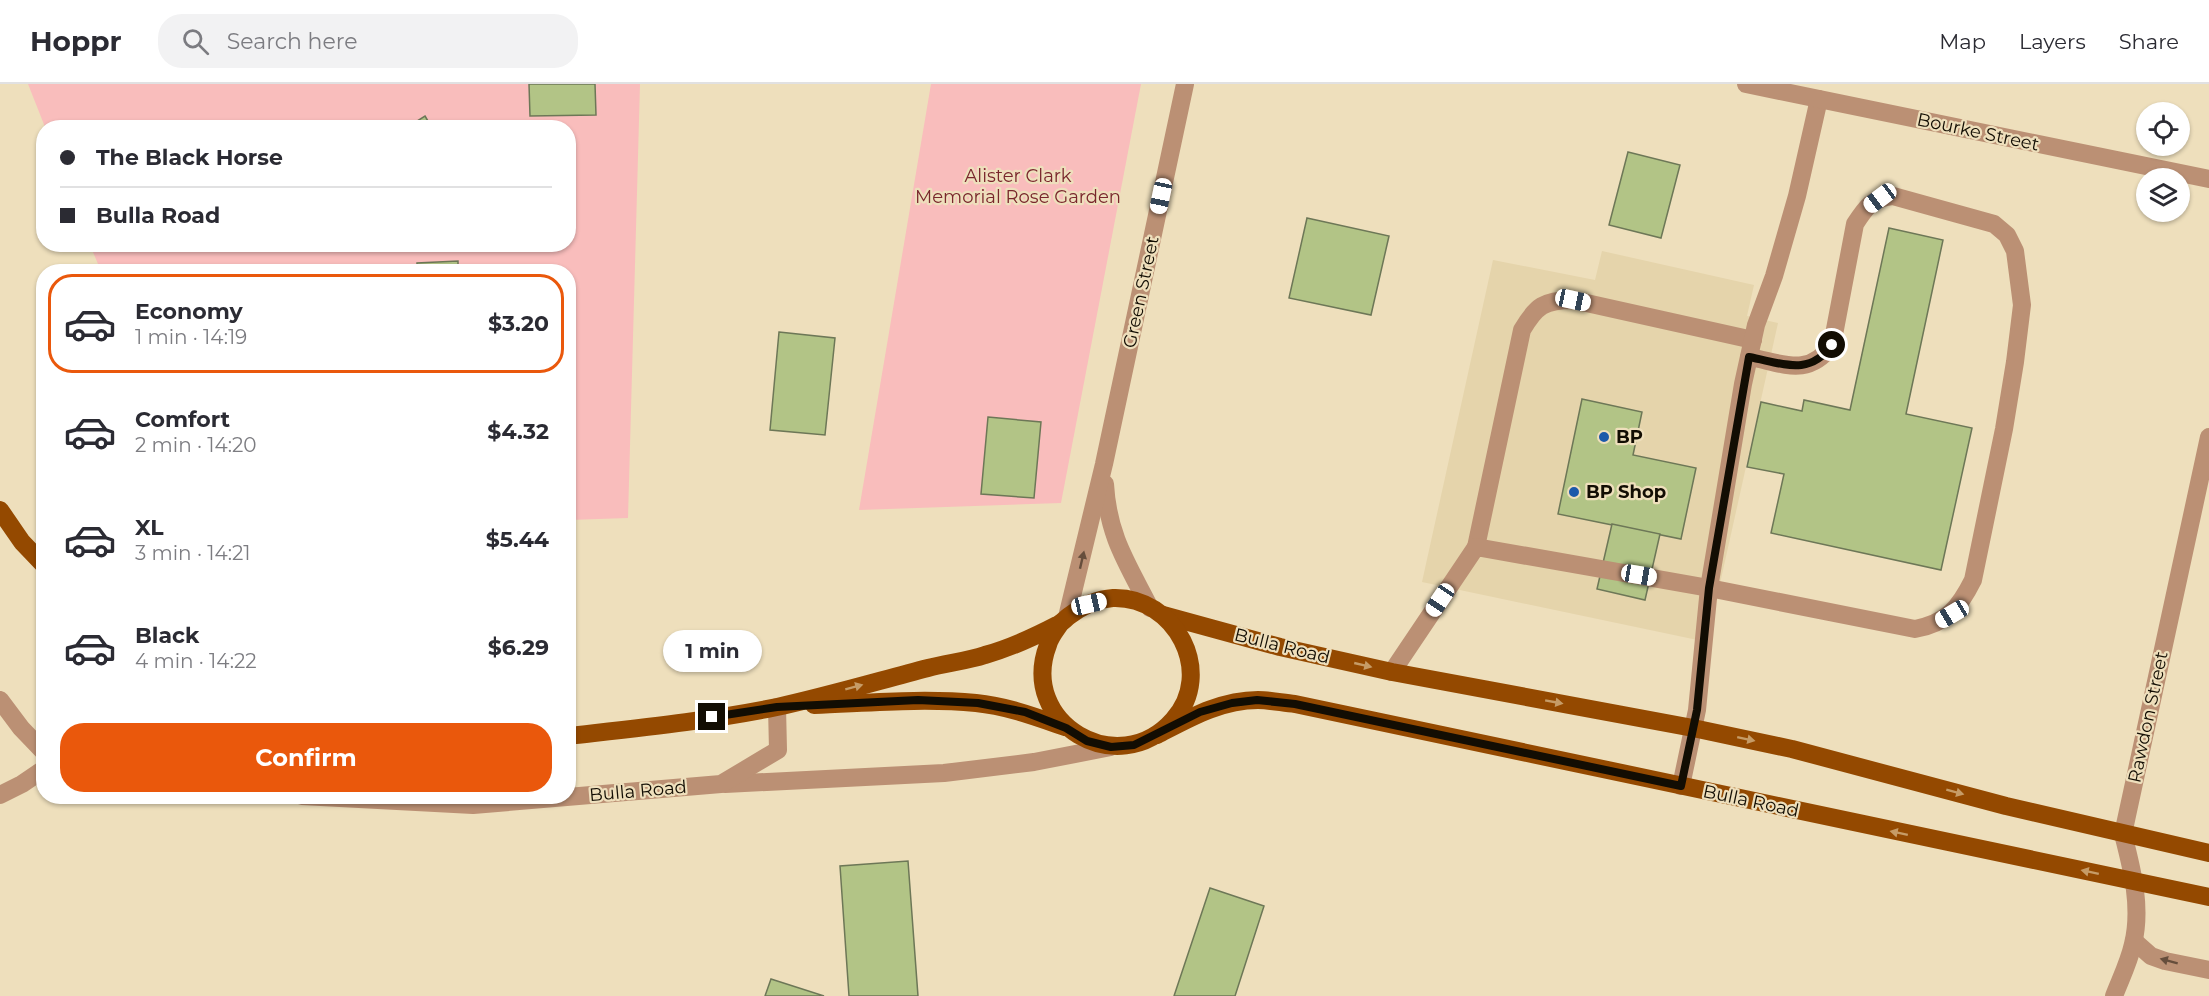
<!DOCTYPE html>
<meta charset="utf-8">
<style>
:root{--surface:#fff;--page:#f2f2f3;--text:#2b2b33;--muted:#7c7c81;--line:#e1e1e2;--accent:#ea580c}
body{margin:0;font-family:Montserrat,sans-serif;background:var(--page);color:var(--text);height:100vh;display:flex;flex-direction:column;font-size:22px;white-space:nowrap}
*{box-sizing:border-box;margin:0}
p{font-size:20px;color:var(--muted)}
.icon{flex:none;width:33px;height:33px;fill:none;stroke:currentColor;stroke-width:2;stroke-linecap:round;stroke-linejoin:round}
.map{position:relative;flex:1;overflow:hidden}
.sheet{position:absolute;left:36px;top:180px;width:540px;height:540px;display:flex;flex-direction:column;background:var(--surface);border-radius:24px;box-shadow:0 2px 4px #0004}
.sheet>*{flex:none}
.top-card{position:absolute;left:36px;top:36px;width:540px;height:132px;border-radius:24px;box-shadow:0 2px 4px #0004;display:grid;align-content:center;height:132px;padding:0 24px;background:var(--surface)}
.tools{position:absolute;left:2136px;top:18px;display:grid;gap:12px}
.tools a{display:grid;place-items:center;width:54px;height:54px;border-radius:50%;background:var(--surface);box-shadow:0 2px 4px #0004;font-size:30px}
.end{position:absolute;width:27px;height:27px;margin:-14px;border:8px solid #120d03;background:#fff;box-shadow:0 0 0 3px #fff}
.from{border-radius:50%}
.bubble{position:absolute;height:42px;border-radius:21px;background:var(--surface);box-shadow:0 2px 4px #0004;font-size:20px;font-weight:700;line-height:42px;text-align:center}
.car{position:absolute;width:18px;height:36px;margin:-18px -9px;border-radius:8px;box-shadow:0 0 4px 2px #0007;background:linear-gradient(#fff 24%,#345 0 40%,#fff 0 76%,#345 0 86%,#fff 0)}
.top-card b{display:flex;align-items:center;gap:21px;height:57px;font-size:22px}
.top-card b+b{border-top:2px solid var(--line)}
.top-card i{width:15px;height:15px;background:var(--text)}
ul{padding:10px 0 0;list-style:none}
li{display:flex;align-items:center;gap:18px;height:99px;margin:0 12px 9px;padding:0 12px;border:3px solid transparent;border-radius:24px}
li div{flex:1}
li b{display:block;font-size:22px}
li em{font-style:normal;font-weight:700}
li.active{border-color:var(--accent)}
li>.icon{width:54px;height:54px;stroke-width:1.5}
.primary-button{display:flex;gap:12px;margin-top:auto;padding:12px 24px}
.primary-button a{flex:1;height:69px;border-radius:24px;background:var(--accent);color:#fff;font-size:24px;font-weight:700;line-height:69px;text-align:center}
header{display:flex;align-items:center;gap:36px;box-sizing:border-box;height:84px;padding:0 30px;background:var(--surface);border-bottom:2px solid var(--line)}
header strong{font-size:28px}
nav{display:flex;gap:33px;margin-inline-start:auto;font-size:21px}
.search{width:420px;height:54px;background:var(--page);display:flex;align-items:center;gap:15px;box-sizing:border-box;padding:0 21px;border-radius:24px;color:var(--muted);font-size:22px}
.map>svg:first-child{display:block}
</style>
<header>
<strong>Hoppr</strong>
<div class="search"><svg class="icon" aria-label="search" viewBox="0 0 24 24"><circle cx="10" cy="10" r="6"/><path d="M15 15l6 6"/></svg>Search here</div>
<nav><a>Map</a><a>Layers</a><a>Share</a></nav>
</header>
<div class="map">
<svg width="2209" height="912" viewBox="0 0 2209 912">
<rect width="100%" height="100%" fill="#eedfbc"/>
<!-- built -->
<path fill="#e5d4ab" d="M1602,167l152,34 -7,31 31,7 -71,319 -285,-60 71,-322 102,20z"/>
<!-- green -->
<g fill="#f9bdbc">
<path d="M28,0h612l-12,434 -59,2 -1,-248 -467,-1 -11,-26 478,-1v-116l-523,-1z"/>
<path d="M931,0h210l-80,419 -202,7z"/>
</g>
<!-- building -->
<g fill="#b2c486" stroke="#6d7757" stroke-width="1.5">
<path d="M529,0h66l1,31 -66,1z"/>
<path d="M425,32l7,12h-26z"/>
<path d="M1628,68l52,13 -19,73 -52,-13z"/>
<path d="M1307,134l82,18 -18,79 -82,-17z"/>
<path d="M1889,144l54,12 -37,174 66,14 -31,142 -170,-37 13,-59 -37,-7 14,-65 41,9 2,-11 46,10z"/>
<path d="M458,177v11h-41v-9z"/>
<path d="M779,248l56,6 -10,97 -55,-5z"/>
<path d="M1582,315l60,13 -9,43 63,13 -15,71 -123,-25z"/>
<path d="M988,333l53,5 -7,76 -53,-4z"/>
<path d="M1612,440l48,10 -15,66 -48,-11z"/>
<path d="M908,777l10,135h-69l-9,-130z"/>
<path d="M1210,804l54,18 -29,90h-61z"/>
<path d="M771,895l53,17h-59z"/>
</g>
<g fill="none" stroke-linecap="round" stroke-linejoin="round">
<!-- service -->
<g stroke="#bb9074" stroke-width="18">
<path d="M1476,463l46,-217c14,-24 22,-30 51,-30l180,40"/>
<path d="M1392,588l84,-125 233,41 206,41c32,-6 44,-21 58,-49l31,-151 11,-67 7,-57 -7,-54 -8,-16 -13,-11 -101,-28c-21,2 -27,11 -38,28l-23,121c-24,33 -49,18 -83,12"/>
<path d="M0,616l21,28 23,24"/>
<path d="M725,700l219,-11 90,-11 77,-15"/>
<path d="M1681,702l16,-76 12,-122 34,-204 13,-59 18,-49 23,-80 22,-97"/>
<path d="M302,712l171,9 248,-21 57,-34 -1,-43"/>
</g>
<!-- minor -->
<g stroke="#bb9074" stroke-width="18">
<path d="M1746,0l463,95"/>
<path d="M1105,400c3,52 22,79 45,124"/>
<path d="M1067,533l37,-153 81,-380"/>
<path d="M0,711l22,-11 22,-15"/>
<path d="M2134,857l17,15 14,5 44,9"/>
<path d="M2114,912c7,-18 15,-34 19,-52 9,-37 -1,-75 -10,-110l86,-397"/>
</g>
<!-- primary -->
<g stroke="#944900" stroke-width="18">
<path d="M0,426l22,32 22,23"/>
<path d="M1163,531l117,32 112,25 301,56 99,21 214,57 203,47"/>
<path d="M814,621c54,-2 108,-7 162,-2 31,3 60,14 89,24"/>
<path d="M1157,651c31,-16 63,-35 101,-35 12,0 25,3 37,4l914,193"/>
<path d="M568,652c70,-8 140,-15 209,-29 50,-11 101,-26 151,-39 19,-5 39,-7 57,-13 25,-7 49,-18 72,-30 5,-2 8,-6 12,-9 12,-9 28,-17 44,-18 62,-2 103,75 60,122 -55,62 -155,3 -125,-75 2,-8 8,-15 12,-21"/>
</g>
</g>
<!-- one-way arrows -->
<defs><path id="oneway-solid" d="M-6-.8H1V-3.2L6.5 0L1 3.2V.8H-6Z" transform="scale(1.5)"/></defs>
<g fill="#664e3c">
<use href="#oneway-solid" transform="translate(1082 476) rotate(-77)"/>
<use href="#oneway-solid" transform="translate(2169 877) rotate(-165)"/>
</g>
<g fill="#c69c67">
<use href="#oneway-solid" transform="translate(1363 581) rotate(13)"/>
<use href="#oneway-solid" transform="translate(854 603) rotate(-15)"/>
<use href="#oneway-solid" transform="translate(1554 618) rotate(10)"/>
<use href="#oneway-solid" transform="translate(1746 655) rotate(12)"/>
<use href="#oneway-solid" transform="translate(1955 708) rotate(15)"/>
<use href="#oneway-solid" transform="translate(1899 749) rotate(-168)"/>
<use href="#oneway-solid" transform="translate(2090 788) rotate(-168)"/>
</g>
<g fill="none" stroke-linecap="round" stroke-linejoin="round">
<!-- route -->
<path stroke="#120d03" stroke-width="8" d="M712,633l65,-10 141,-7 60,3 47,9 41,16 21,13 24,6 23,-2 66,-33 32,-9 25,-3 38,4 386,82 16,-76 12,-122 40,-231c33,6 60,20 83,-12"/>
</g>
<!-- markers -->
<g fill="#1b59aa" stroke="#eedfbc" stroke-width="2">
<circle cx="1604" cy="353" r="6"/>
<circle cx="1574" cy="408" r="6"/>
</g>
<g text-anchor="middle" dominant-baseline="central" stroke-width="4.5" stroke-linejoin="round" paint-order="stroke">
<!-- street labels -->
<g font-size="18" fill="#120d03" stroke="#eedfbc">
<text transform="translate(1978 48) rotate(12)">Bourke Street</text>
<text transform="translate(1141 208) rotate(-78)">Green Street</text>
<text transform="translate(1282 562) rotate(14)">Bulla Road</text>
<text transform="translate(2148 633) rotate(-78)">Rawdon Street</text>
<text transform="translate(638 707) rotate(-5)">Bulla Road</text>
<text transform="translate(1751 717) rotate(12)">Bulla Road</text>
</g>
<!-- park labels -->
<g font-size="18" fill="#79262c" stroke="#eedfbc">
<text x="1018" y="92">Alister Clark<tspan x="1018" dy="21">Memorial Rose Garden</tspan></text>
</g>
<!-- poi labels -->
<g font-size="18" font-weight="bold" fill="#120d03" stroke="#eedfbc" text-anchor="start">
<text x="1616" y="353">BP</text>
<text x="1586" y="408">BP Shop</text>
</g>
</g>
</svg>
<div class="tools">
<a><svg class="icon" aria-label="locate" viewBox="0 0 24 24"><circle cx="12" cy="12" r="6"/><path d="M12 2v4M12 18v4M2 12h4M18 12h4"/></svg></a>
<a><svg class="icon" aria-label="layers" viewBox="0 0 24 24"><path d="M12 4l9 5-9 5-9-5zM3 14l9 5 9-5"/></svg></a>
</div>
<i class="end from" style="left:1832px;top:261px"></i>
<i class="end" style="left:712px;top:633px"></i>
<div class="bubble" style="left:663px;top:546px;width:99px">1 min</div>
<i class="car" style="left:1161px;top:112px;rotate:192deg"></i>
<i class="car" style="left:1880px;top:114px;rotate:233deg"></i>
<i class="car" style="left:1573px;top:216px;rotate:102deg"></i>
<i class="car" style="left:1639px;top:491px;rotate:100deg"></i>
<i class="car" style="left:1440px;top:516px;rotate:214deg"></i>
<i class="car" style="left:1089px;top:520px;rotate:77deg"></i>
<i class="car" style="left:1952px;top:530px;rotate:239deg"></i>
<div class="top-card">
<b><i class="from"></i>The Black Horse</b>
<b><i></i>Bulla Road</b>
</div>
<section class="sheet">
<ul>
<li class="active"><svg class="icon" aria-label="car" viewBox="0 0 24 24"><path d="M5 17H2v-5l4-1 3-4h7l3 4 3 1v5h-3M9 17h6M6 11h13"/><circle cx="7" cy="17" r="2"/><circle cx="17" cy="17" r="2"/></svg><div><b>Economy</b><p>1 min · 14:19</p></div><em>$3.20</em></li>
<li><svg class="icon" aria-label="car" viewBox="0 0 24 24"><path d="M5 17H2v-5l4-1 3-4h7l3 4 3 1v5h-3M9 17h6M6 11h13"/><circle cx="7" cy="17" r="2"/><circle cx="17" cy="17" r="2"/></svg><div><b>Comfort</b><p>2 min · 14:20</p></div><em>$4.32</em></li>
<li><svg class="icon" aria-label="car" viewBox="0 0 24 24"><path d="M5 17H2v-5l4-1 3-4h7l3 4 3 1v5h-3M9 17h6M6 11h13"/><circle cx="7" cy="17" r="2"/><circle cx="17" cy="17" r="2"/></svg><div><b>XL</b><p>3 min · 14:21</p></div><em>$5.44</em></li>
<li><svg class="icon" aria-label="car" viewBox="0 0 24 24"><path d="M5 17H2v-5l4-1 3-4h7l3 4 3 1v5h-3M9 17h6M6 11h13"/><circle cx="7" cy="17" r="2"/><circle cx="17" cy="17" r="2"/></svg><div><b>Black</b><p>4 min · 14:22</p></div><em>$6.29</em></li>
</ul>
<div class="primary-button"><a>Confirm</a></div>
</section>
</div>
